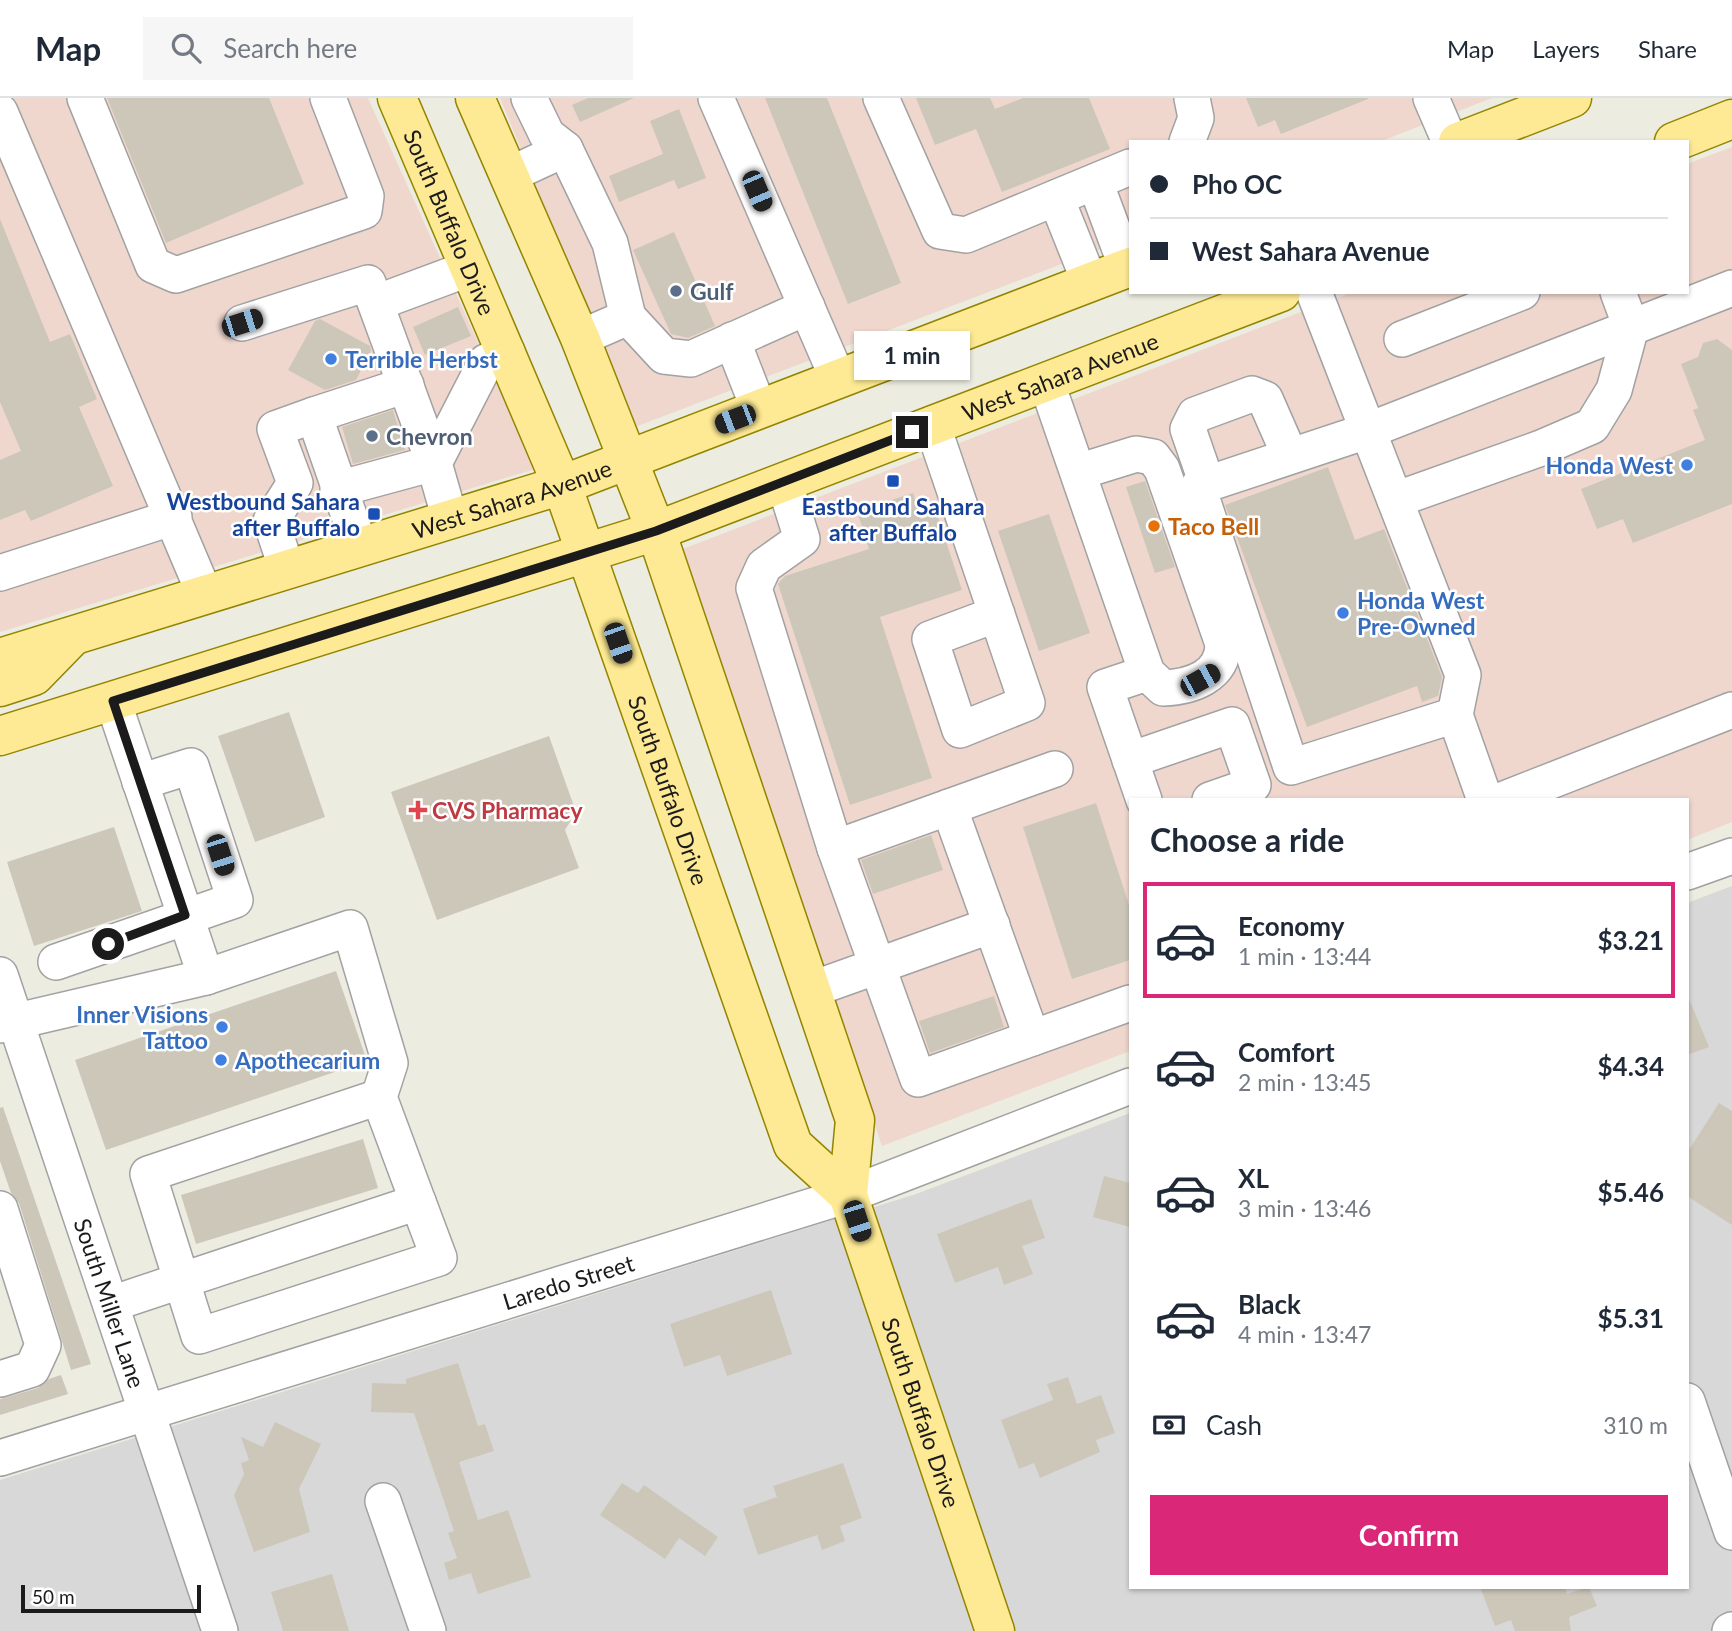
<!DOCTYPE html>
<meta charset="utf-8">
<style>
:root{--surface:#fff;--page:#f6f6f7;--text:#1f2937;--muted:#747a83;--line:#e0e1e3;--accent:#db2777}
body{margin:0;font-family:Lato,sans-serif;background:var(--page);color:var(--text);height:100vh;display:flex;flex-direction:column;font-size:26px;white-space:nowrap}
*{box-sizing:border-box;margin:0}
p{font-size:23px;color:var(--muted)}
.icon{flex:none;width:38px;height:38px;fill:none;stroke:currentColor;stroke-width:2;stroke-linecap:round;stroke-linejoin:round}
.map{position:relative;flex:1;overflow:hidden}
.panel{position:absolute;left:1129px;top:700px;width:560px;height:791px;display:flex;flex-direction:column;background:var(--surface);border-radius:0px;box-shadow:0 2px 5px #0004}
.panel>*{flex:none}
.top-card{position:absolute;left:1129px;top:42px;width:560px;height:154px;border-radius:0px;box-shadow:0 2px 5px #0004;display:grid;align-content:center;height:154px;padding:0 21px;background:var(--surface)}
.scale{position:absolute;left:21px;bottom:18px;width:180px;box-sizing:border-box;padding-left:7px;border:4px solid #1b1b1b;border-top:0;font-size:19px;line-height:24px;white-space:nowrap;color:#1b1b1b;-webkit-text-stroke:5px #fff;paint-order:stroke}
.end{position:absolute;width:32px;height:32px;margin:-16px;border:9px solid #1b1b1b;background:#fff;box-shadow:0 0 0 4px #fff}
.from{border-radius:50%}
.bubble{position:absolute;height:49px;border-radius:0px;background:var(--surface);box-shadow:0 2px 5px #0004;font-size:23px;font-weight:700;line-height:49px;text-align:center}
.car{position:absolute;width:21px;height:42px;margin:-21px -10px;border-radius:9px;box-shadow:0 0 5px 2px #0007;background:linear-gradient(#222 24%,#8ab4d8 0 40%,#222 0 76%,#8ab4d8 0 86%,#222 0)}
.top-card b{display:flex;align-items:center;gap:24px;height:66px;font-size:26px}
.top-card b+b{border-top:2px solid var(--line)}
.top-card i{width:18px;height:18px;background:var(--text)}
ul{padding:0;list-style:none}
li{display:flex;align-items:center;gap:21px;height:116px;margin:0 14px 10px;padding:0 7px;border:4px solid transparent;border-radius:0px}
li div{flex:1}
li b{display:block;font-size:26px}
li em{font-style:normal;font-weight:700}
li.active{border-color:var(--accent)}
li>.icon{width:63px;height:63px;stroke-width:1.5}
h2{padding:0 21px;font-size:32px;line-height:84px}
.pay{display:flex;align-items:center;gap:18px;height:77px;padding:0 21px;font-size:26px}
.pay p{margin-inline-start:auto}
.button{display:flex;gap:14px;margin-top:auto;padding:14px 21px}
.button a{flex:1;height:80px;border-radius:0px;background:var(--accent);color:#fff;font-size:28px;font-weight:700;line-height:80px;text-align:center}
header{display:flex;align-items:center;gap:42px;box-sizing:border-box;height:98px;padding:0 35px;background:var(--surface);border-bottom:2px solid var(--line)}
header strong{font-size:33px}
nav{display:flex;gap:38px;margin-inline-start:auto;font-size:24px}
.search{width:490px;height:63px;background:var(--page);display:flex;align-items:center;gap:18px;box-sizing:border-box;padding:0 24px;border-radius:0px;color:var(--muted);font-size:26px}
.map>svg:first-child{display:block}
</style>
<header>
<strong>Map</strong>
<div class="search"><svg class="icon" aria-label="search" viewBox="0 0 24 24"><circle cx="10" cy="10" r="6"/><path d="M15 15l6 6"/></svg>Search here</div>
<nav><a>Map</a><a>Layers</a><a>Share</a></nav>
</header>
<div class="map">
<svg width="1732" height="1533" viewBox="0 0 1732 1533">
<rect width="100%" height="100%" fill="#edece0"/>
<!-- residential -->
<path fill="#d9d8d8" d="M1732,788v745h-1732v-151l916,-286 214,-81v474h557v-684z"/>
<!-- commercial -->
<g fill="#efd7ce">
<path d="M0,0h368l167,371 -535,163z"/>
<path d="M500,0h992l-113,44h-249v96l-495,189z"/>
<path d="M1732,49v675l-45,18v-40h-557v251l-248,95 -202,-596 673,-258h334v-128z"/>
</g>
<!-- building -->
<g fill="#cdc7ba">
<path d="M107,0h162l35,86 -138,59z"/>
<path d="M588,0h46l-54,24 -8,-17z"/>
<path d="M765,0h62l74,185 -53,21z"/>
<path d="M916,0h74l5,11 28,-11h66l21,51 -108,43 -26,-63 -41,16z"/>
<path d="M1246,0h122v1l-87,35 -6,-14 -17,7z"/>
<path d="M679,11l27,69 -28,11 -4,-9 -55,22 -10,-26 54,-22 -13,-33z"/>
<path d="M0,121l50,123 20,-8 27,65 -18,8 34,79 -82,35 -6,-11 -25,10v-60l21,-9 -21,-49z"/>
<path d="M674,134l41,94 -27,12 -17,-4 -38,-84z"/>
<path d="M458,209l13,29 -46,19 -12,-28z"/>
<path d="M320,221l50,27 1,5 -15,29 -31,10 -37,-20 27,-49z"/>
<path d="M1717,241l15,11v154l-99,39 -10,-24 -26,10 -16,-40 124,-49 -12,-30 5,-2 -17,-44 17,-7 5,-14z"/>
<path d="M393,312l12,40 -52,14 -11,-37z"/>
<path d="M1328,369l27,73 29,-11 58,148 -4,19 -16,6 -5,-16 -110,41 -82,-222z"/>
<path d="M1145,383l30,86 -20,6 -29,-86z"/>
<path d="M913,395l8,26 16,-5 25,76 -82,27 52,161 -82,27 -72,-221 7,-8 84,-27 -12,-38z"/>
<path d="M1049,416l41,119 -51,18 -41,-120z"/>
<path d="M289,614l36,105 -70,25 -37,-106z"/>
<path d="M549,638l27,76 -11,18 14,38 -142,52 -46,-128z"/>
<path d="M1096,705l34,105v52l-58,19 -49,-152z"/>
<path d="M114,729l28,84 -108,35 -27,-84z"/>
<path d="M931,737l12,35 -70,24 -12,-34z"/>
<path d="M336,873l31,90 -261,89 -31,-90z"/>
<path d="M1687,896l22,53 -22,8z"/>
<path d="M994,898l10,31 -74,26 -11,-32z"/>
<path d="M1719,1005l13,8v114l-45,-29v-43z"/>
<path d="M3,1009l88,257 -20,6 -52,-167 -8,-10 -11,-32v-53z"/>
<path d="M363,1041l15,49 -182,56 -15,-49z"/>
<path d="M1104,1078l26,7v44l-37,-10z"/>
<path d="M1031,1101l14,39 -23,8 11,28 -29,11 -6,-18 -43,16 -18,-49z"/>
<path d="M771,1192l21,64 -65,22 -7,-21 -36,12 -14,-43z"/>
<path d="M458,1265l20,63 7,-2 9,27 -35,11 19,58 30,-10 23,67 -53,17 -7,-21 -22,7 -5,-17 13,-5 -9,-25 6,-2 -40,-118 -43,-1 1,-29 34,1v-5z"/>
<path d="M61,1277l7,19 -68,21v-16l38,-11 11,-9z"/>
<path d="M1068,1279l9,27 24,-9 14,38 -19,7 4,12 -60,26 -6,-15 -15,6 -18,-49 52,-20 -6,-16z"/>
<path d="M275,1324l46,22 -22,45 11,43 -56,20 -20,-57 10,-21 -3,-11 8,-3 -8,-23 22,10z"/>
<path d="M843,1365l19,55 -22,8 5,15 -23,9 -5,-15 -59,20 -15,-46 34,-12 -4,-11z"/>
<path d="M622,1385l16,10 6,-8 74,52 -13,19 -26,-18 -14,21 -65,-44z"/>
<path d="M332,1476l17,57h-66l-12,-39z"/>
<path d="M1480,1489h85l2,7 22,-7 8,19 -28,11 2,14h-56l-4,-11 -16,6z"/>
</g>
<g fill="none" stroke-linecap="round" stroke-linejoin="round">
<defs>
<g id="minor">
<path d="M85,0l68,167 23,10 188,-64 2,-15 -38,-98"/>
<path d="M529,0l18,37 18,14 45,94 18,74 36,39 27,3 116,-52"/>
<path d="M716,0l122,281"/>
<path d="M881,0l59,133 26,4 164,-68"/>
<path d="M1431,0l19,44"/>
<path d="M0,14l205,483"/>
<path d="M1187,44l9,-24 -4,-20"/>
<path d="M509,77l56,-26"/>
<path d="M1095,84l32,86"/>
<path d="M1056,100l34,85"/>
<path d="M1314,194l149,383 -8,40 30,85"/>
<path d="M376,205l94,-35"/>
<path d="M242,225l126,-40 66,180 -96,26"/>
<path d="M580,240l48,-21"/>
<path d="M1402,241l120,-47"/>
<path d="M732,242l27,69"/>
<path d="M1046,283l101,292 -42,14 39,113"/>
<path d="M314,317l92,-30"/>
<path d="M932,326l95,279 -67,27 -30,-91 67,-25"/>
<path d="M1078,374l58,-18 17,3 9,12 61,175c0,32 -31,43 -60,44l-16,-15"/>
<path d="M784,384l18,57 -38,27 -10,22 81,260 83,231 212,-76"/>
<path d="M1207,386l-19,-55 7,-14 57,-21 13,5 25,57"/>
<path d="M1395,402l146,-52 51,-22 22,-36 17,-63 -13,-35"/>
<path d="M450,421l-16,-56 52,-101 21,-10"/>
<path d="M287,472l-16,-49 24,-38 -20,-54 39,-14 46,132"/>
<path d="M0,475l174,-56"/>
<path d="M1455,617l-164,52 -93,-280 169,-56 365,-143"/>
<path d="M1130,662l102,-35 21,60 -43,15"/>
<path d="M1502,702l230,-90"/>
<path d="M949,709l83,231"/>
<path d="M835,750l220,-79"/>
<path d="M1687,774l45,-16"/>
<path d="M56,864l179,-62 -44,-134 -51,16"/>
<path id="s1" d="M0,877l220,656"/>
<path d="M810,892l182,-65"/>
<path d="M0,927l206,-48 -93,-276"/>
<path d="M379,999l-231,77 51,162 240,-78 -21,-56"/>
<path d="M0,1111l43,136 -11,24 -32,10"/>
<path d="M111,1206l307,-102 -39,-105 11,-34 -40,-135 -144,49"/>
<path d="M1687,1303l45,131"/>
<path id="s2" d="M0,1360l848,-263 282,-109"/>
<path d="M383,1403l45,130"/>
<path d="M1730,1533l2,-1"/>
</g>
<g id="major">
<path id="s3" d="M397,0l165,387 231,660 55,50"/>
<path id="s4" d="M475,0l105,240 76,193 199,589 -7,75 147,436"/>
<path d="M1458,44l114,-44"/>
<path d="M1674,44l58,-23"/>
<path id="s5" d="M0,560l562,-173 568,-218"/>
<path d="M0,589l34,-11 37,-38"/>
<path id="s6" d="M0,638l656,-205 625,-239"/>
</g>
</defs>
<!-- minor casing -->
<use href="#minor" stroke="#a2a2a2" stroke-width="38"/>
<!-- major casing -->
<use href="#major" stroke="#928500" stroke-width="41"/>
<!-- minor -->
<use href="#minor" stroke="#fff" stroke-width="35"/>
<!-- major -->
<use href="#major" stroke="#feea94" stroke-width="38"/>
</g>
<g fill="none" stroke-linecap="round" stroke-linejoin="round">
<!-- route -->
<path stroke="#1b1b1b" stroke-width="9" d="M108,846l77,-29 -72,-214 543,-170 256,-99"/>
</g>
<!-- markers -->
<g fill="#5c6f8a" stroke="#fff" stroke-width="2.5">
<circle cx="676" cy="193" r="7"/>
<circle cx="372" cy="338" r="7"/>
</g>
<g fill="#3f7fe0" stroke="#fff" stroke-width="2.5">
<circle cx="331" cy="261" r="7"/>
<circle cx="1687" cy="367" r="7"/>
<circle cx="1343" cy="515" r="7"/>
<circle cx="222" cy="929" r="7"/>
<circle cx="221" cy="962" r="7"/>
</g>
<g fill="#1a4fb4" stroke="#fff" stroke-width="2.5">
<rect x="886" y="376" width="14" height="14" rx="3.5"/>
<rect x="367" y="409" width="14" height="14" rx="3.5"/>
</g>
<circle fill="#e8710a" stroke="#fff" stroke-width="2.5" cx="1154" cy="428" r="7"/>
<path fill="#e0444e" stroke="#fff" stroke-width="2.5" d="M414.5 701.5h7v7h7v7h-7v7h-7v-7h-7v-7h7z"/>
<g text-anchor="middle" dominant-baseline="central" stroke-width="5" stroke-linejoin="round" paint-order="stroke">
<!-- street labels -->
<g font-size="23" fill="#1b1b1b" stroke="#fff">
<text stroke="none"><textPath href="#s3" startOffset="135">South Buffalo Drive</textPath></text>
<text stroke="none"><textPath href="#s6" startOffset="1120">West Sahara Avenue</textPath></text>
<text stroke="none"><textPath href="#s5" startOffset="536">West Sahara Avenue</textPath></text>
<text stroke="none"><textPath href="#s3" startOffset="744">South Buffalo Drive</textPath></text>
<text stroke="none"><textPath href="#s2" startOffset="595">Laredo Street</textPath></text>
<text stroke="none"><textPath href="#s1" startOffset="346">South Miller Lane</textPath></text>
<text stroke="none"><textPath href="#s4" startOffset="1396">South Buffalo Drive</textPath></text>
</g>
<!-- service labels -->
<g font-size="23" font-weight="bold" fill="#4e5e75" stroke="#fff" text-anchor="start">
<text x="690" y="193">Gulf</text>
<text x="386" y="338">Chevron</text>
</g>
<!-- shop labels -->
<g font-size="23" font-weight="bold" fill="#366cbe" stroke="#fff" text-anchor="start">
<text x="345" y="261">Terrible Herbst</text>
<text x="1673" y="367" text-anchor="end">Honda West</text>
<text x="1357" y="502">Honda West<tspan x="1357" dy="26">Pre-Owned</tspan></text>
<text x="208" y="916" text-anchor="end">Inner Visions<tspan x="208" dy="26">Tattoo</tspan></text>
<text x="235" y="962">Apothecarium</text>
</g>
<!-- transit labels -->
<g font-size="23" font-weight="bold" fill="#164399" stroke="#fff" text-anchor="end">
<text x="360" y="403">Westbound Sahara<tspan x="360" dy="26">after Buffalo</tspan></text>
<text x="893" y="408" text-anchor="middle">Eastbound Sahara<tspan x="893" dy="26">after Buffalo</tspan></text>
</g>
<!-- food labels -->
<g font-size="23" font-weight="bold" fill="#c56008" stroke="#fff" text-anchor="start">
<text x="1168" y="428">Taco Bell</text>
</g>
<!-- health labels -->
<g font-size="23" font-weight="bold" fill="#be3a42" stroke="#fff" text-anchor="start">
<text x="432" y="712">CVS Pharmacy</text>
</g>
</g>
</svg>
<div class="scale">50 m</div>
<i class="end from" style="left:108px;top:846px"></i>
<i class="end" style="left:912px;top:334px"></i>
<div class="bubble" style="left:854px;top:233px;width:116px">1 min</div>
<i class="car" style="left:757px;top:93px;rotate:157deg"></i>
<i class="car" style="left:242px;top:225px;rotate:72deg"></i>
<i class="car" style="left:735px;top:321px;rotate:249deg"></i>
<i class="car" style="left:618px;top:545px;rotate:161deg"></i>
<i class="car" style="left:1200px;top:582px;rotate:61deg"></i>
<i class="car" style="left:220px;top:757px;rotate:162deg"></i>
<i class="car" style="left:857px;top:1123px;rotate:162deg"></i>
<div class="top-card">
<b><i class="from"></i>Pho OC</b>
<b><i></i>West Sahara Avenue</b>
</div>
<section class="panel">
<h2>Choose a ride</h2>
<ul>
<li class="active"><svg class="icon" aria-label="car" viewBox="0 0 24 24"><path d="M5 17H2v-5l4-1 3-4h7l3 4 3 1v5h-3M9 17h6M6 11h13"/><circle cx="7" cy="17" r="2"/><circle cx="17" cy="17" r="2"/></svg><div><b>Economy</b><p>1 min · 13:44</p></div><em>$3.21</em></li>
<li><svg class="icon" aria-label="car" viewBox="0 0 24 24"><path d="M5 17H2v-5l4-1 3-4h7l3 4 3 1v5h-3M9 17h6M6 11h13"/><circle cx="7" cy="17" r="2"/><circle cx="17" cy="17" r="2"/></svg><div><b>Comfort</b><p>2 min · 13:45</p></div><em>$4.34</em></li>
<li><svg class="icon" aria-label="car" viewBox="0 0 24 24"><path d="M5 17H2v-5l4-1 3-4h7l3 4 3 1v5h-3M9 17h6M6 11h13"/><circle cx="7" cy="17" r="2"/><circle cx="17" cy="17" r="2"/></svg><div><b>XL</b><p>3 min · 13:46</p></div><em>$5.46</em></li>
<li><svg class="icon" aria-label="car" viewBox="0 0 24 24"><path d="M5 17H2v-5l4-1 3-4h7l3 4 3 1v5h-3M9 17h6M6 11h13"/><circle cx="7" cy="17" r="2"/><circle cx="17" cy="17" r="2"/></svg><div><b>Black</b><p>4 min · 13:47</p></div><em>$5.31</em></li>
</ul>
<div class="pay"><svg class="icon" aria-label="cash" viewBox="0 0 24 24"><path d="M3 7h18v10H3z"/><circle cx="12" cy="12" r="2"/></svg>Cash<p>310 m</p></div>
<div class="button"><a>Confirm</a></div>
</section>
</div>
